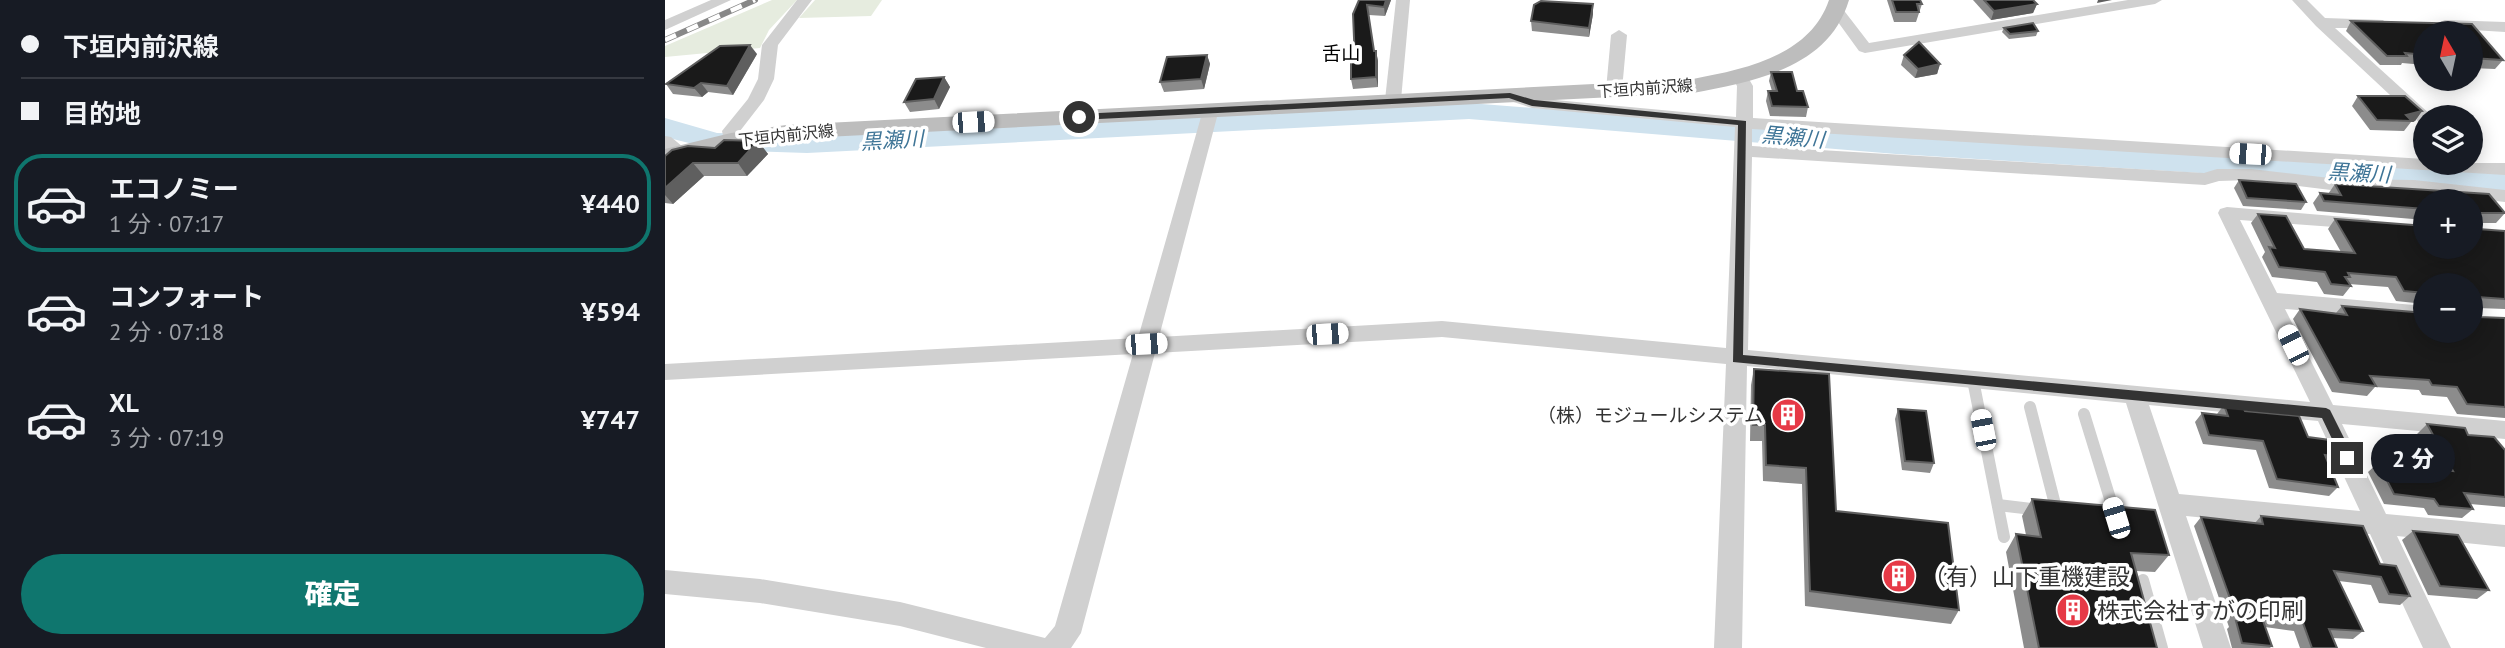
<!DOCTYPE html>
<html lang="ja">
<meta charset="utf-8">
<style>
:root{--surface:#171b24;--page:#20242c;--text:#f1f3f6;--muted:#9ea1a6;--line:#363941;--accent:#0f766e}
body{margin:0;font-family:"PT Sans","Noto Sans JP",sans-serif;background:var(--page);color:var(--text);height:100vh;display:flex;flex-direction:column;font-size:26px;white-space:nowrap}
*{box-sizing:border-box;margin:0}
p{font-size:23px;color:var(--muted)}
.icon{flex:none;width:38px;height:38px;fill:none;stroke:currentColor;stroke-width:2;stroke-linecap:round;stroke-linejoin:round}
.map{position:relative;flex:1;overflow:hidden}
.side{display:flex;flex-direction:column;background:var(--surface);width:665px}
.side>*{flex:none}
.banner{display:grid;align-content:center;height:154px;padding:0 21px;background:var(--surface)}
.needle{width:46px;rotate:351deg}
.buttons{position:absolute;left:1748px;top:21px;display:grid;gap:14px}
.buttons a{display:grid;place-items:center;width:70px;height:70px;border-radius:50%;background:var(--surface);box-shadow:0 4px 18px #0003;font-size:35px}
.end{position:absolute;width:32px;height:32px;margin:-16px;border:9px solid #333;background:#fff;box-shadow:0 0 0 4px #fff}
.from{border-radius:50%}
.bubble{position:absolute;height:49px;border-radius:24px;background:var(--surface);box-shadow:0 4px 18px #0003;font-size:23px;font-weight:800;line-height:49px;text-align:center}
.car{position:absolute;width:21px;height:42px;margin:-21px -10px;border-radius:9px;box-shadow:0 0 5px 2px #0007;background:linear-gradient(#fff 24%,#345 0 40%,#fff 0 76%,#345 0 86%,#fff 0)}
.banner b{display:flex;align-items:center;gap:24px;height:66px;font-size:26px}
.banner b+b{border-top:2px solid var(--line)}
.banner i{width:18px;height:18px;background:var(--text)}
ul{padding:0;list-style:none}
li{display:flex;align-items:center;gap:21px;height:98px;margin:0 14px 10px;padding:0 7px;border:4px solid transparent;border-radius:28px}
li div{flex:1}
li b{display:block;font-size:26px}
li em{font-style:normal;font-weight:800}
li.selected{border-color:var(--accent)}
li>.icon{width:63px;height:63px;stroke-width:1.5}
.primary-button{display:flex;gap:14px;margin-top:auto;padding:14px 21px}
.primary-button a{flex:1;height:80px;border-radius:42px;background:var(--accent);color:#fff;font-size:28px;font-weight:800;line-height:80px;text-align:center}
main{display:flex;flex:1;min-height:0}
.map>svg:first-child{display:block}
</style>
<main>
<section class="side">
<div class="banner">
<b><i class="from"></i>下垣内前沢線</b>
<b><i></i>目的地</b>
</div>
<ul>
<li class="selected"><svg class="icon" aria-label="car" viewBox="0 0 24 24"><path d="M5 17H2v-5l4-1 3-4h7l3 4 3 1v5h-3M9 17h6M6 11h13"/><circle cx="7" cy="17" r="2"/><circle cx="17" cy="17" r="2"/></svg><div><b>エコノミー</b><p>1 分 · 07:17</p></div><em>¥440</em></li>
<li><svg class="icon" aria-label="car" viewBox="0 0 24 24"><path d="M5 17H2v-5l4-1 3-4h7l3 4 3 1v5h-3M9 17h6M6 11h13"/><circle cx="7" cy="17" r="2"/><circle cx="17" cy="17" r="2"/></svg><div><b>コンフォート</b><p>2 分 · 07:18</p></div><em>¥594</em></li>
<li><svg class="icon" aria-label="car" viewBox="0 0 24 24"><path d="M5 17H2v-5l4-1 3-4h7l3 4 3 1v5h-3M9 17h6M6 11h13"/><circle cx="7" cy="17" r="2"/><circle cx="17" cy="17" r="2"/></svg><div><b>XL</b><p>3 分 · 07:19</p></div><em>¥747</em></li>
</ul>
<div class="primary-button"><a>確定</a></div>
</section>
<div class="map">
<svg width="1840" height="648" viewBox="0 0 1840 648">
<rect width="100%" height="100%" fill="#fff"/>
<!-- green -->
<g fill="#e6ecdf">
<path d="M107,0h25l-28,30 -9,18 -95,9v-11z"/>
<path d="M150,0h67l-11,16 -72,2z"/>
</g>
<g fill="none" stroke-linecap="round" stroke-linejoin="round">
<!-- river -->
<path fill="#cfe2ee" fill-rule="evenodd" d="M804,103l427,33 609,36v20l-609,-38 -427,-35 -662,34 -90,-3 -52,-13v-19l52,15 72,2z"/>
<!-- service-far1 -->
<path stroke="#d0d0d0" stroke-width="10" d="M1308,380l1,7"/>
<!-- service -->
<g stroke="#d0d0d0" stroke-width="12">
<path d="M1309,385l30,152"/>
<path d="M1365,407l27,105"/>
<path d="M1419,414l32,104"/>
<path d="M1333,505l42,5"/>
<path d="M1478,580l19,68"/>
</g>
<!-- minor -->
<g fill="#d0d0d0" fill-rule="evenodd">
<path d="M46,0h20l-66,30v-10z"/>
<path d="M132,0h15l-34,45 -4,34 -10,21 -24,31 -3,13h-12l-3,-13 26,-32 10,-20 4,-34z"/>
<path d="M731,0h14l-9,100 -8,5 -8,-5z"/>
<path d="M1463,0h34l-7,4 -290,49 -6,-2 -29,-40 7,-4 5,1 27,35z"/>
<path d="M1627,0h15l18,18 58,2 3,3 -8,5h-43l98,89h-8v6l-6,-1 -103,-96z"/>
<path d="M1780,20l60,2v10l-65,-4 -3,-3 3,-3z"/>
<path d="M954,30l8,5 -5,55 -8,5 -8,-5 5,-55z"/>
<path d="M1075,72l6,2 7,12v32l672,41v4h80v12l-753,-46v17l452,27 13,-4h34l88,10 75,1 91,10v12l-91,-10 -75,-1 -88,-11 -32,1 -14,4 -453,-28 -4,193 562,52 -92,-189 2,-4 7,-2 142,12 3,4 -3,4 -7,2 -122,-9 37,73 148,13v15l-140,-12 48,96 172,16v18l-163,-15 44,90 119,11v22l-108,-11 54,112h-28l-53,-114 -184,-18 45,132h-28l-77,-245 -379,-37 -5,282h-28l12,-284 -284,-27 -287,16 -74,280 -10,15h-85l-86,-22 -140,-23 -95,-9v-24l95,9 140,23 145,36 10,-12 78,-272 -468,26v-16l473,-26 63,-221 8,-5 8,5 -58,220 283,-16 284,27 9,-221 -203,-19 -28,-9 -2,-4 8,-5 24,8 202,19 1,-31 -5,-9zM1484,405l169,16 42,90 -181,-17z"/>
<path d="M0,136l6,1 18,15 -3,4h-12l-9,-7z"/>
</g>
<!-- secondary -->
<path fill="#bdbdbd" fill-rule="evenodd" d="M1164,0h20c-20,68 -94,81 -156,93l-907,46 -54,8 -67,18v-16l66,-16 55,-8 907,-46c52,-10 117,-23 136,-79z"/>
<defs>
<path id="rail" d="M0,40l90,-40"/>
</defs>
<!-- rail casing -->
<use href="#rail" stroke="#888" stroke-width="6"/>
<!-- rail -->
<use href="#rail" stroke="#fff" stroke-width="4.5" stroke-dasharray="12" stroke-linecap="butt"/>
</g>
<!-- wall -->
<g fill="#8c8c8c">
<path d="M694,0h32l-6,16 -16,-1 5,36h2l2,10v26l-25,2 -2,-10 4,-18z"/>
<path d="M1222,0h33l2,4 -6,18h-22z"/>
<path d="M1308,0h60l4,4 -4,9 -42,7z"/>
<path d="M928,4v10l-4,23 -57,-6 -1,-10z"/>
<path d="M1686,21l121,3 31,36 -8,9 -24,-1v-35h-46v32l-23,-2 -1,2h-21l-34,-34z"/>
<path d="M1339,28l34,3 -2,5 -27,3 -7,-7z"/>
<path d="M92,54l-24,41 -25,-3 -6,5 -29,-3 -7,-10z"/>
<path d="M542,55l3,9 -6,25 -40,3 -4,-10z"/>
<path d="M1239,55l36,9 -3,10 -22,4 -14,-13z"/>
<path d="M1106,72l26,19 11,16 -2,10 -36,-1 -4,-15 2,-10h4l-3,-10z"/>
<path d="M279,77l6,10 -11,22 -29,3 -6,-10z"/>
<path d="M1693,96l64,15 -7,10 -4,1 -7,9 -34,-1 -18,-24z"/>
<path d="M93,141l10,13 -21,22h-43l-31,28 -8,-1v-47z"/>
<path d="M1574,180l67,22 -5,8 -58,-4 -9,-18z"/>
<path d="M1670,184l170,29 -9,10h-18v6l27,2v78l-27,-1 1,9 26,1v100l-48,-4 -10,-17 -25,-2 -3,-5 -44,-3 -8,9 -35,-4 -39,-73 7,-10 36,4 6,-7 129,25 -46,-46v19l-29,-3 -8,-14 -39,-3 2,2 -8,10 -19,-2 -7,-12 -45,-5 -10,-20 3,-5 -14,-29 7,-9 46,35 37,3 -13,-23 7,-10 136,28 -46,-46v19l-108,-9 -4,-8 7,-10 8,1z"/>
<path d="M1089,369l82,142 123,99 -8,14 -146,-18 -3,-122 -39,-3 -1,-40h-12l1,-56z"/>
<path d="M1559,405l21,6 63,26 37,21 -9,9 -6,-1 8,21 -9,9 -60,-8 -13,-38 -53,-6 -8,-22 7,-9 15,1z"/>
<path d="M1233,409l36,54 -4,10 -28,-3 -7,-51z"/>
<path d="M1762,424l41,11 37,15v57l-35,-3 3,5 -11,9 -34,-3 -4,-7 -40,-4 -16,-32 10,-9 58,6 -19,-35z"/>
<path d="M1367,499l137,56 -14,17 -19,-1 21,77h-133l-18,-96 10,-18 10,1 -4,-19z"/>
<path d="M1596,516l119,48 30,32 -10,9 -21,-2 -8,-18 -32,-4 24,50 -10,8 -21,-1 5,10h-37l-6,-17 -29,-4 7,19 -2,2h-38l-5,-19 2,-2 -35,-101 7,-9 54,6z"/>
<path d="M1748,531l76,59 -12,9 -49,-4 -26,-55z"/>
</g>
<!-- shaded-wall -->
<g fill="#5f5f5f">
<path d="M721,0h5l-6,16 -1,-9z"/>
<path d="M1433,0h14l-15,3z"/>
<path d="M928,4v10l-4,23v-9z"/>
<path d="M1372,4l-4,9 -42,7 3,-9z"/>
<path d="M85,45l7,9 -24,41 -6,-9z"/>
<path d="M711,51l2,10v26l-2,-10z"/>
<path d="M542,55l3,9 -6,25 -3,-10z"/>
<path d="M1275,64l-3,10 -22,4 3,-9z"/>
<path d="M279,77l6,10 -11,22 -5,-10z"/>
<path d="M36,83l7,9 -6,5 -8,-9z"/>
<path d="M1757,111l-7,10 -4,1 1,-1 -6,-6z"/>
<path d="M93,141l10,13 -21,22 -9,-13z"/>
<path d="M28,163l11,13 -31,28 -8,-9v-7z"/>
</g>
<!-- building -->
<g fill="#1a1a1a" stroke="#5f5f5f" stroke-width="2">
<path d="M694,0h27l-2,7 -17,-2 7,46h2v26l-25,2v-18h4l-2,-47z"/>
<path d="M1227,0h28l2,4h-5l2,8h-23z"/>
<path d="M1319,0h49l4,4 -43,7z"/>
<path d="M876,1l52,3 -4,24 -58,-7 3,-16z"/>
<path d="M1686,21l121,3 31,36 -32,-2v-25h-46v22l-20,-2 2,3h-20z"/>
<path d="M1368,23l5,8 -28,3 -6,-6z"/>
<path d="M1254,42l21,22 -22,5 -14,-14z"/>
<path d="M85,45l-23,41 -26,-3 -7,5 -28,-4 54,-38z"/>
<path d="M542,55l-6,24 -41,3 7,-25z"/>
<path d="M1106,72h21l5,19h6l5,16 -36,-1 -4,-15h9z"/>
<path d="M279,77l-10,22 -30,3 12,-23z"/>
<path d="M1693,96h47l17,15 -16,4 6,6 -35,-1z"/>
<path d="M59,140l34,1 -20,22h-45l-28,25v-32l7,-6 16,-4 27,2z"/>
<path d="M1574,180l57,4 10,18 -59,-4z"/>
<path d="M1670,184l154,10 16,19h-27v16l27,2v68l-27,-2 1,20 26,1v89l-38,-3 -10,-17 -25,-2 -3,-5 -59,-4 6,10 -36,-4 -40,-73 47,6 -5,-9 83,7v18h46v-46h-46v8l-21,-2 -8,-14 -48,-4 2,4h-5l6,9 -20,-2 -6,-12 -46,-5 -10,-20 6,1 -17,-34 28,2 18,33 51,4 -20,-34 90,7v21h46v-46h-46v8l-101,-8 -4,-8 21,2z"/>
<path d="M1089,369l75,5 7,137 112,12 11,87 -149,-19 -4,-123 -40,-3 -1,-40h-12z"/>
<path d="M1559,405l19,2 2,4 54,5 9,21 29,4 8,17 -20,-3 13,32 -61,-8 -14,-38 -54,-6 -7,-22 26,3z"/>
<path d="M1233,409l28,2 8,52 -29,-2z"/>
<path d="M1762,424l38,4 3,7 26,2 11,13v47l-41,-4 9,16 -34,-3 -5,-7 -40,-5 -16,-31 75,8z"/>
<path d="M1367,499l123,11 14,45 -38,-2 26,95h-118l-23,-114 25,3z"/>
<path d="M1596,516l102,10 17,38 16,2 14,30 -21,-2 -8,-17 -47,-6 29,60 -34,-2 8,19h-25l-9,-25 -41,-5 10,28 -30,-3 -6,-22h2l-37,-104 62,7z"/>
<path d="M1748,531l45,4 31,55 -49,-4z"/>
</g>
<!-- route -->
<path fill="#333" d="M845,93l24,7 212,21 -3,234 583,53 4,2 24,48 -7,5 -4,-1 -21,-44 -589,-56 5,-237 -206,-19 -23,-8 -430,22 -5,-3 5,-3z"/>
<!-- icons -->
<defs>
<symbol id="building-disc" viewBox="-11 -11 22 22"><circle r="9.5" fill="#e63946" stroke="#fff"/><path d="M-4-6H4V6H1V3H-1V6H-4ZM-2.5-4.3h1.7v1.8h-1.7ZM.8-4.3h1.7v1.8H.8ZM-2.5-1h1.7V.8h-1.7ZM.8-1h1.7V.8H.8Z" fill="#fff"/></symbol>
</defs>
<g fill-rule="evenodd">
<use href="#building-disc" x="1104" y="396" width="38" height="38"/>
<use href="#building-disc" x="1215" y="557" width="38" height="38"/>
<use href="#building-disc" x="1389" y="591" width="38" height="38"/>
</g>
<g text-anchor="middle" dominant-baseline="central" stroke-width="7" stroke-linejoin="round" paint-order="stroke">
<!-- far-street labels -->
<g font-size="16" fill="#333" stroke="#fff">
<text transform="translate(980 88) rotate(-4)">下垣内前沢線</text>
<text transform="translate(121 135) rotate(-6)">下垣内前沢線</text>
</g>
<!-- far-quarter labels -->
<g font-size="19" fill="#000" stroke="#fff">
<text x="676" y="53">舌山</text>
</g>
<!-- poi labels -->
<g font-size="19" fill="#333" stroke="#fff" text-anchor="end">
<text x="1098" y="415">（株）モジュールシステム</text>
</g>
<!-- water labels -->
<g font-size="21" font-style="italic" fill="#3f7597" stroke="#fff">
<text transform="translate(1128 137) rotate(5)">黒瀬川</text>
<text transform="translate(227 140) rotate(-3)">黒瀬川</text>
<text transform="translate(1694 173) rotate(3)">黒瀬川</text>
</g>
<!-- near-poi labels -->
<g font-size="23" fill="#333" stroke="#fff" text-anchor="start">
<text x="1258" y="576">（有）山下重機建設</text>
<text x="1432" y="610">株式会社すがの印刷</text>
</g>
</g>
</svg>
<div class="buttons">
<a><svg class="needle" viewBox="-14 -14 28 28"><path d="M0-13l5 13h-10z" fill="#e53935"/><path d="M0 13l5-13h-10z" fill="#9ea1a6"/></svg></a>
<a><svg class="icon" aria-label="layers" viewBox="0 0 24 24"><path d="M12 4l9 5-9 5-9-5zM3 14l9 5 9-5"/></svg></a>
<a>+</a>
<a>−</a>
</div>
<i class="end from" style="left:414px;top:117px"></i>
<i class="end" style="left:1682px;top:458px"></i>
<div class="bubble" style="left:1706px;top:434px;width:84px">2 分</div>
<i class="car" style="left:308px;top:122px;rotate:87deg"></i>
<i class="car" style="left:1585px;top:154px;rotate:273deg"></i>
<i class="car" style="left:662px;top:334px;rotate:87deg"></i>
<i class="car" style="left:481px;top:344px;rotate:87deg"></i>
<i class="car" style="left:1628px;top:345px;rotate:334deg"></i>
<i class="car" style="left:1318px;top:430px;rotate:349deg"></i>
<i class="car" style="left:1451px;top:518px;rotate:343deg"></i>
</div>
</main>
